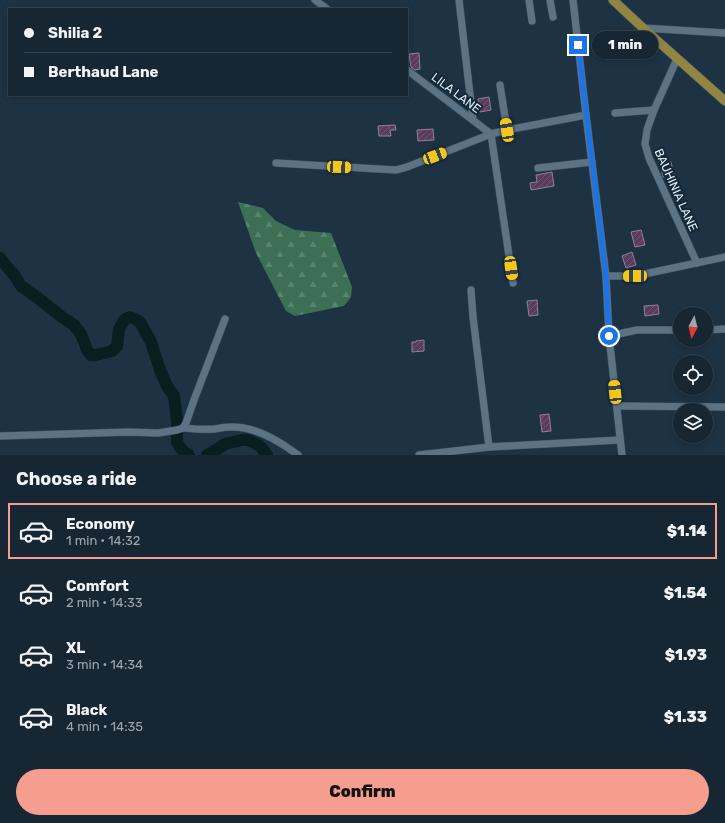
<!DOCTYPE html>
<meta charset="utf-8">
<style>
:root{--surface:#162632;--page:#23323e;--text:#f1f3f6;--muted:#9ea5ac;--line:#35434d;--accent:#f59d8f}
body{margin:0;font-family:Rubik,sans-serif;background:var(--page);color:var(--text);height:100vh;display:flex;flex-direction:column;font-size:15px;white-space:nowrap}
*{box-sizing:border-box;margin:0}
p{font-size:13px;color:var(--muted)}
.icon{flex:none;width:22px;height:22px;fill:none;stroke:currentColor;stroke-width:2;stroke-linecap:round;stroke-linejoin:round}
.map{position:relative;height:455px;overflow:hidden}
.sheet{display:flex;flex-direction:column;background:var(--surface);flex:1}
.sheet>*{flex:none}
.guide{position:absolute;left:8px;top:8px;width:400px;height:88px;border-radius:0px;box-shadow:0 2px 6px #0003,0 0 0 1px var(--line);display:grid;align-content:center;height:88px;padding:0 16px;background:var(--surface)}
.needle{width:26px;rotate:187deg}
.tools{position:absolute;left:673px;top:307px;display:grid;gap:8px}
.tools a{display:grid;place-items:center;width:40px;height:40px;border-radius:50%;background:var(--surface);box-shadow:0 2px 6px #0003,0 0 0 1px var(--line);font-size:20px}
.end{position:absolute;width:18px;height:18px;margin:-9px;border:5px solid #1a73e8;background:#fff;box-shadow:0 0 0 2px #fff}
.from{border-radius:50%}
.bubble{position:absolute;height:28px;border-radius:14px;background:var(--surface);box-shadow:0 2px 6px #0003,0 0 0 1px var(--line);font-size:13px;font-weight:800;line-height:28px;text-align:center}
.car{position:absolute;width:12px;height:24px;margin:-12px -6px;border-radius:5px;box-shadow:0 0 3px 1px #0007;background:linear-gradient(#f5c518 24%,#345 0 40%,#f5c518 0 76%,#345 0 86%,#f5c518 0)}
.guide b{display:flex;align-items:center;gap:14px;height:38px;font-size:15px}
.guide b+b{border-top:1px solid var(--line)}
.guide i{width:10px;height:10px;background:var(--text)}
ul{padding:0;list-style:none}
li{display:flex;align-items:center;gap:12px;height:56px;margin:0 8px 6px;padding:0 8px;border:2px solid transparent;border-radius:0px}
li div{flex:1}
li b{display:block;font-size:15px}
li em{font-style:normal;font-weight:800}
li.current{border-color:var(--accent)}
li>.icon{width:36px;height:36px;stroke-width:1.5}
h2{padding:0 16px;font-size:18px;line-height:48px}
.button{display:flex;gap:8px;margin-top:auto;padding:8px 16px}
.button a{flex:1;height:46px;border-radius:24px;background:var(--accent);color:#111;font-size:16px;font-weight:800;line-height:46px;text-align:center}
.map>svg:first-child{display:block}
</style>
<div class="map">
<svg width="725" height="455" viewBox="0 0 725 455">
<defs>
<pattern id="forest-firs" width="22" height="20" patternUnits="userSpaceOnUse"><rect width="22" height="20" fill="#3d6f54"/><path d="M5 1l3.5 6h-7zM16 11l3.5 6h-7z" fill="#59846d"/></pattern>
<pattern id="building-hatch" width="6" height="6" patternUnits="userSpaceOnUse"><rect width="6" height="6" fill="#5a3a5e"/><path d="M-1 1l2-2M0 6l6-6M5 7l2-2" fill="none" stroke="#715776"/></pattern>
</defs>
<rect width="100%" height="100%" fill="#1d3343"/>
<!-- forest -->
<path fill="url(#forest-firs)" d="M238,202l25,6 13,13 19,9 36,3 21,54 -1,10 -7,9 -49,10 -9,-5 -30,-58z"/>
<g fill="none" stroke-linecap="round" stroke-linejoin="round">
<!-- river -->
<g stroke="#081e1f" stroke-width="12">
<path d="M0,258l2,3 13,15 6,10 17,12 24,19 12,8 7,9 6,16 4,5h5l16,-4 5,-5 2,-17 6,-10 5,-2 5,2 5,3 11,20 9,28 7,16 7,10 3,25v21l3,5 4,5 5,3"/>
<path d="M207,455l9,-5 9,-6 17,-4h6l11,5 8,10"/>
</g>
</g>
<!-- building -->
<g fill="url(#building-hatch)" stroke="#938096">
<path d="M419,53l1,16 -5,1 -4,-3 -2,-13z"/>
<path d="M489,97l2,13 -11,2 -2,-13z"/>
<path d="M395,125l1,5h-6l1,6h-12l-1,-10z"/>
<path d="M433,129l1,11 -16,1 -1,-11z"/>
<path d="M671,162l3,13 -11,2 -3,-13z"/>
<path d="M552,172l2,14 -23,4 -1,-7 7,-1 -1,-7z"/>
<path d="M641,230l4,15 -10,2 -4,-15z"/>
<path d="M632,252l4,13 -10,3 -4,-12z"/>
<path d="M537,300l1,15 -9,1 -2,-15z"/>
<path d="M658,305l1,9 -14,2 -1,-10z"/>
<path d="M424,340v11l-12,1v-10h4v-1z"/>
<path d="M549,414l2,17 -9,1 -2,-17z"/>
</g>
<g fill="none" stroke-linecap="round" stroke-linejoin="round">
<defs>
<g id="minor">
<path d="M315,0l12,9"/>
<path d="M459,0l14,120"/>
<path d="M529,0l3,21"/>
<path d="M550,0l3,17"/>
<path d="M573,0l13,115 20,161 3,60 13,119"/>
<path d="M643,28l82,5"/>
<path d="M677,59l-23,51 -7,20 -2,14 4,14 48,105"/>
<path d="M407,70l84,64 22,149"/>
<path d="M500,85l7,45"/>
<path d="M615,113l39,-3"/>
<path d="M276,163l120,7 11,-3 84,-33 16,-4 79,-15"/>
<path d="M538,168l54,-6"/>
<path d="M606,276h29l90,-19"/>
<path d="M471,290l2,27 16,130"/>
<path d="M706,330l19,-1"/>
<path d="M609,336l28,-6h43"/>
<path d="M617,406l108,1"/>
<path d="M183,428c11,1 21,2 32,1 5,-1 10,-2 15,-2 25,-1 49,14 68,28"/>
<path d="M0,436l129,-4 29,1 19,-3 6,-2 3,-5 8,-23 31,-81"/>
<path d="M419,455l70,-8 131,-7"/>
</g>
<path id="major" d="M613,0l30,28 82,73"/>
</defs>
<!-- minor casing -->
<use href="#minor" stroke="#3e515f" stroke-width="8"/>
<!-- major casing -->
<use href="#major" stroke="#3e515f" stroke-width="10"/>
<!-- minor -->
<use href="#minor" stroke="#5b7385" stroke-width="7"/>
<!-- major -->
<use href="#major" stroke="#928441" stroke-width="9"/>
</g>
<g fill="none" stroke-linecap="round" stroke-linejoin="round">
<!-- route -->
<path stroke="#1a73e8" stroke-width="5" d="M578,45l28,231 3,60"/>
</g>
<g text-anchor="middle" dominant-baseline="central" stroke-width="4" stroke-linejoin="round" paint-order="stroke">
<!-- street labels -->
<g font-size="12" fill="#e0eef8" stroke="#142938">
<text transform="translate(456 93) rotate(37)">LILA LANE</text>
<text transform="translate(676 190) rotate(66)">BAUHINIA LANE</text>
</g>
</g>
</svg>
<div class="tools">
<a><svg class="needle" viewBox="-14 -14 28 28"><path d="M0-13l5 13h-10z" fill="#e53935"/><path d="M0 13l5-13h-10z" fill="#9ea5ac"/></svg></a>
<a><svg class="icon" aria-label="locate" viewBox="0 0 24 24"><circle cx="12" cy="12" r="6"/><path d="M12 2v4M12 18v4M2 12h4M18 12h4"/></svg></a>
<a><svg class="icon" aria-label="layers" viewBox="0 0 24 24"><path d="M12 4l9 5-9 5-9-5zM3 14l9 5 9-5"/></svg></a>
</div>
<i class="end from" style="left:609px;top:336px"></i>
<i class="end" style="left:578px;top:45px"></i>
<div class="bubble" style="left:592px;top:31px;width:66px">1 min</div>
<i class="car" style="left:507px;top:130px;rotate:351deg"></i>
<i class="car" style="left:435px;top:156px;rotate:69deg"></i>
<i class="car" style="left:339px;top:167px;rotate:93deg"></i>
<i class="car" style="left:511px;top:268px;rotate:172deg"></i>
<i class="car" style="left:635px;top:276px;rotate:269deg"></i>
<i class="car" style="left:615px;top:392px;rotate:354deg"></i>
<div class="guide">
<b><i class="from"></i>Shilia 2</b>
<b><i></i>Berthaud Lane</b>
</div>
</div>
<section class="sheet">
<h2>Choose a ride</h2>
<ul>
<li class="current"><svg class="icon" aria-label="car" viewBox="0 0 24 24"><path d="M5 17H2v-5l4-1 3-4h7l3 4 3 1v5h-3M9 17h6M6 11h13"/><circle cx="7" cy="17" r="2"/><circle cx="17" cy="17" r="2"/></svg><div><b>Economy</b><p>1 min · 14:32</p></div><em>$1.14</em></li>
<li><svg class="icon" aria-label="car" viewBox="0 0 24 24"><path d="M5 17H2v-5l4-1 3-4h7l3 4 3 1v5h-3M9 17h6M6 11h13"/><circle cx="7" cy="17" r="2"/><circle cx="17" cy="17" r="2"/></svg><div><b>Comfort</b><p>2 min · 14:33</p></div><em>$1.54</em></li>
<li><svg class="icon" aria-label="car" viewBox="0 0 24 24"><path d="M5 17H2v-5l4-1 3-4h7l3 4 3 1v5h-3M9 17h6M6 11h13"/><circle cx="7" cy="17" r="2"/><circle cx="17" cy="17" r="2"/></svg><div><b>XL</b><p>3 min · 14:34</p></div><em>$1.93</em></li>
<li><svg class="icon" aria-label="car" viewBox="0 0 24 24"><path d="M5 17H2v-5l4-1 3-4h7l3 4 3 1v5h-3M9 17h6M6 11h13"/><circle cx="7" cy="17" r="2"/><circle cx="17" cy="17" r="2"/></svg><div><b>Black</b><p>4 min · 14:35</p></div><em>$1.33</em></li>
</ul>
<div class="button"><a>Confirm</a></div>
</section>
